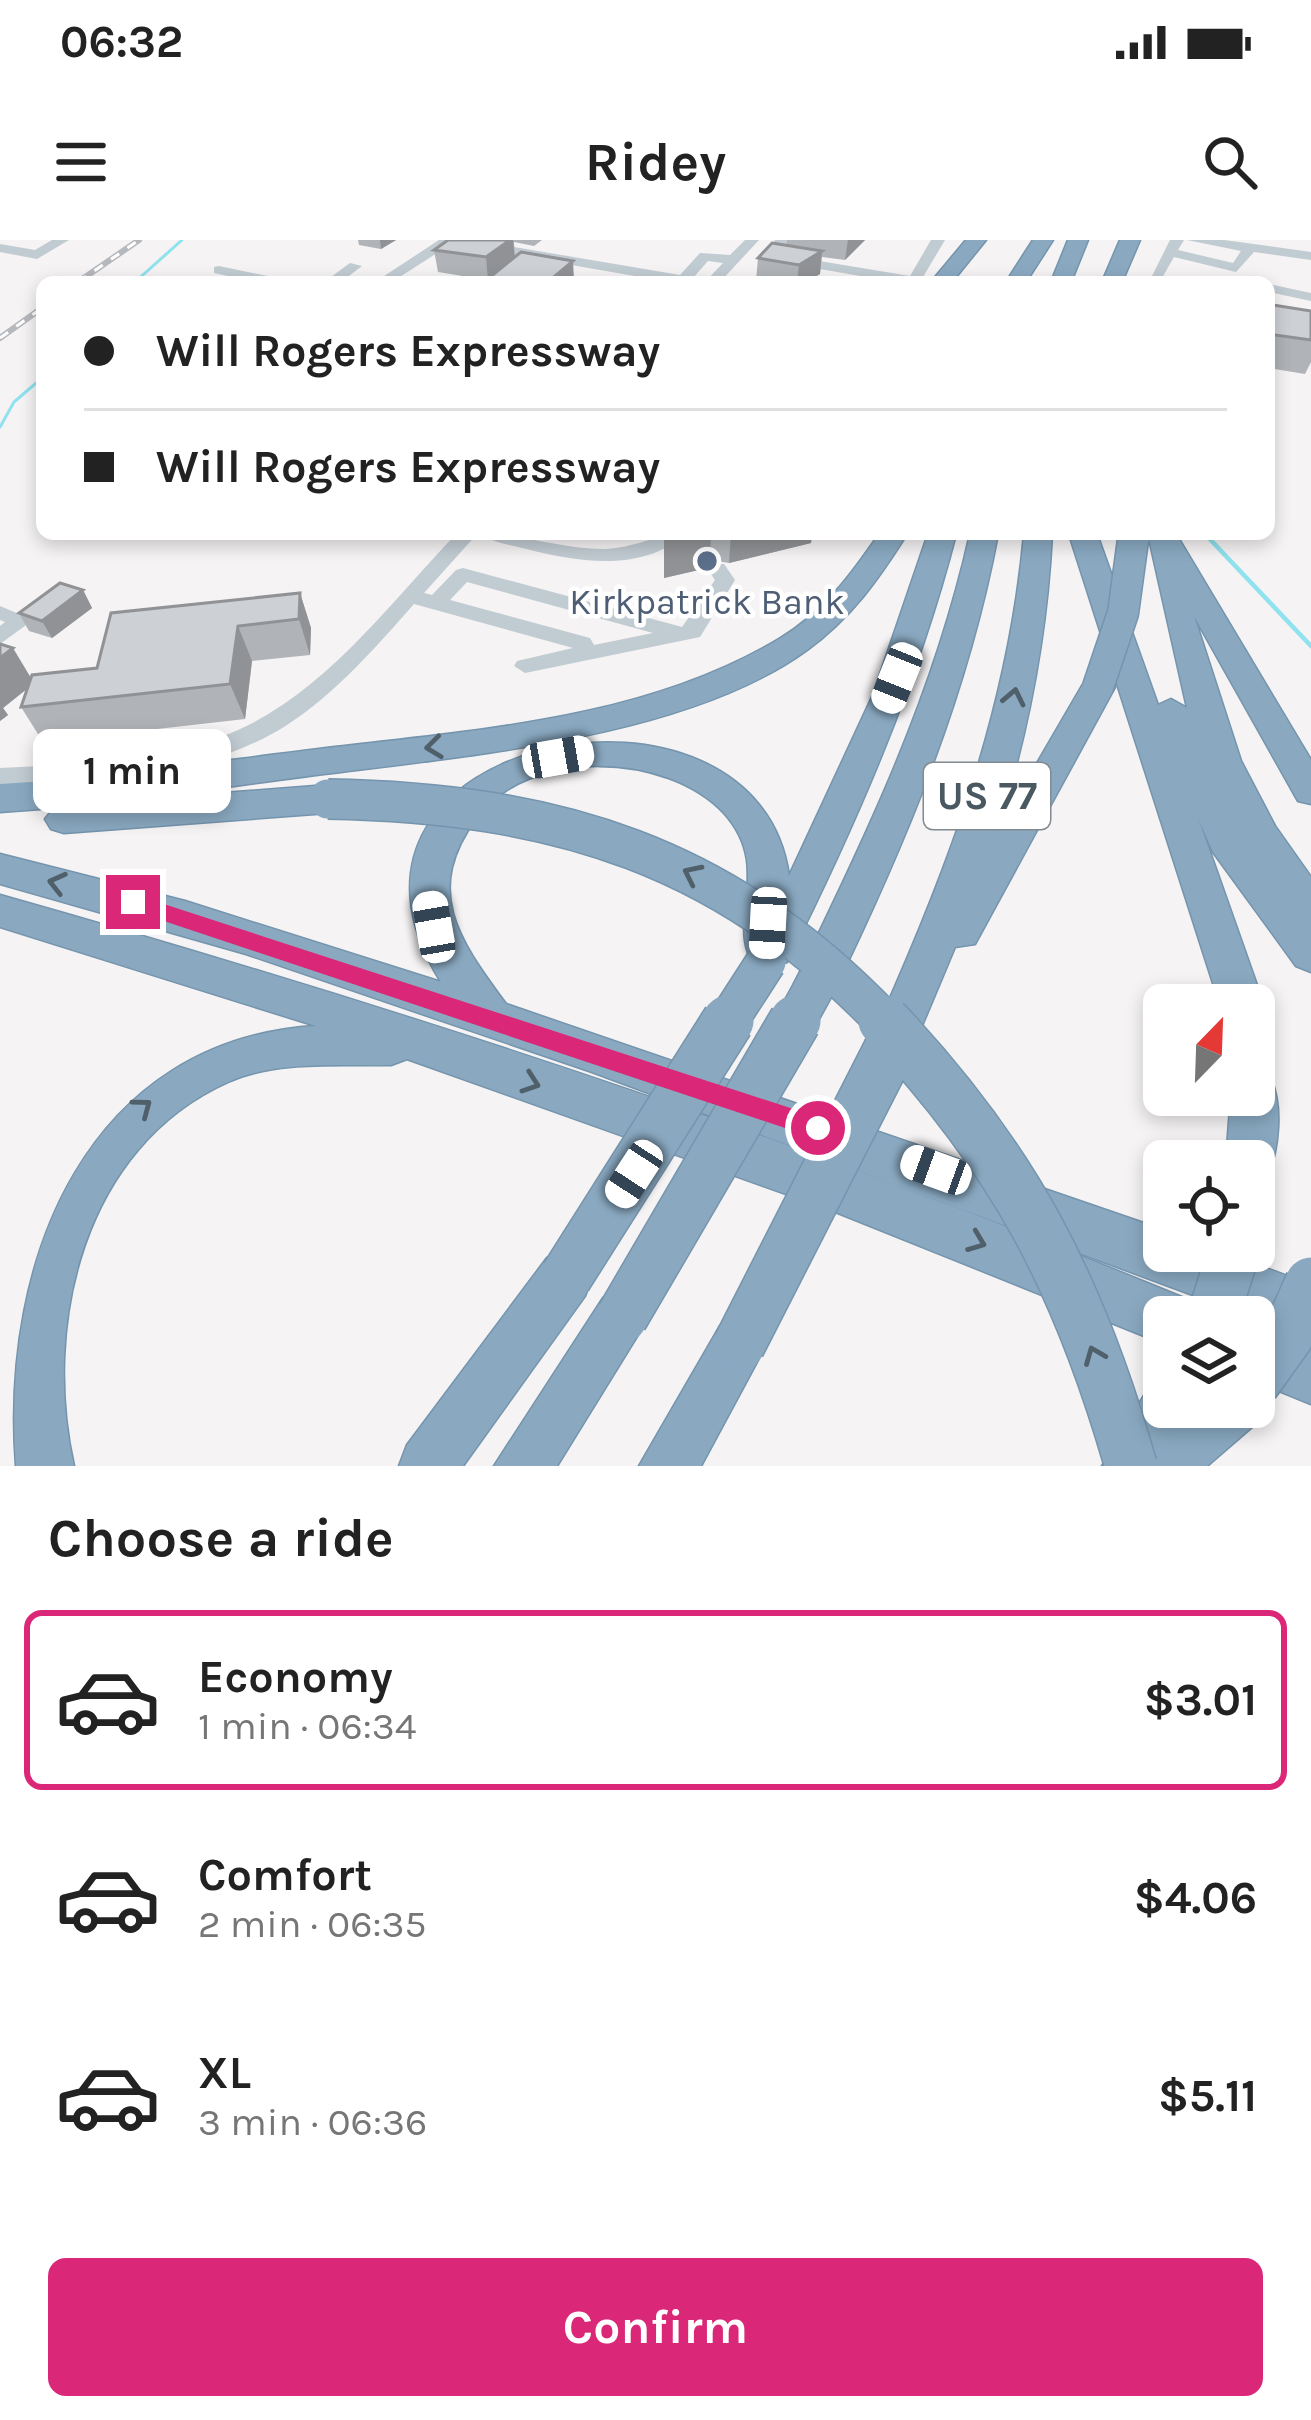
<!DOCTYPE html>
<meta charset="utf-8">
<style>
:root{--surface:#fff;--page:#f6f6f6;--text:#222;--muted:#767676;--line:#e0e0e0;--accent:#db2777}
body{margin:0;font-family:Karla,sans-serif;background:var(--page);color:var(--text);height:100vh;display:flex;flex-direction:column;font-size:45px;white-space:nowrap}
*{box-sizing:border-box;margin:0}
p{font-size:39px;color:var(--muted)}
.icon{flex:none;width:66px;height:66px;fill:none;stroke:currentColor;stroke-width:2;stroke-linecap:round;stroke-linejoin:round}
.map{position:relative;height:1226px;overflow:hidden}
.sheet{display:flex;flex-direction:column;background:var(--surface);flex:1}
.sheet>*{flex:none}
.banner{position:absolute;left:36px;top:36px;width:1239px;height:264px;border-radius:18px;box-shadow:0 6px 18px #0003;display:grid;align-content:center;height:264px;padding:0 48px;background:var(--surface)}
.needle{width:78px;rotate:23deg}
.tools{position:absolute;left:1143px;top:744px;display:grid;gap:24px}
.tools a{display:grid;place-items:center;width:132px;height:132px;border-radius:18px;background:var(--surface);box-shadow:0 6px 18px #0003;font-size:60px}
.end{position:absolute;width:54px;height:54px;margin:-27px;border:15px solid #db2777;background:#fff;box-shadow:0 0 0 6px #fff}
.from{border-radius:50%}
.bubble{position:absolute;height:84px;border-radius:18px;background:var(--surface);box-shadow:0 6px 18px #0003;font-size:39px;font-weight:700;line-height:84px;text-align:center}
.car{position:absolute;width:36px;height:72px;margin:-36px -18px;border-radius:15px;box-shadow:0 0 9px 3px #0007;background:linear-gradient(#fff 24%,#345 0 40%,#fff 0 76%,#345 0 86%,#fff 0)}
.banner b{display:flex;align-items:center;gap:42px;height:114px;font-size:45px}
.banner b+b{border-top:3px solid var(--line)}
.banner i{width:30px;height:30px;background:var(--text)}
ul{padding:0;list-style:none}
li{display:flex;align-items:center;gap:36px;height:180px;margin:0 24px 18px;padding:0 24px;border:6px solid transparent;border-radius:18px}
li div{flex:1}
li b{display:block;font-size:45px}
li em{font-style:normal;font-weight:700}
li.active{border-color:var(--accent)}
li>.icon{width:108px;height:108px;stroke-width:1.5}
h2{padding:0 48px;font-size:54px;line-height:144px}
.button{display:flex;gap:24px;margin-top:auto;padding:24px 48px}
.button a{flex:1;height:138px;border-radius:18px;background:var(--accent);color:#fff;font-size:48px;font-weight:700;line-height:138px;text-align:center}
.status{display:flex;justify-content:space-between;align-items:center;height:84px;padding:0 60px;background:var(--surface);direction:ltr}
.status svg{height:33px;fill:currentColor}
header{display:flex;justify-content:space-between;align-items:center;height:156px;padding:0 48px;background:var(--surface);font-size:54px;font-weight:700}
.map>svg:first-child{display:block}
</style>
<div class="status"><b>06:32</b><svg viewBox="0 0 49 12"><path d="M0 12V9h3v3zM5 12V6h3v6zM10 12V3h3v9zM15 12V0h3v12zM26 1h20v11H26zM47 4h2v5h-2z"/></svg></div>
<header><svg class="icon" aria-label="menu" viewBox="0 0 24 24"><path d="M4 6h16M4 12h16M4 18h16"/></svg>Ridey<svg class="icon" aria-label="search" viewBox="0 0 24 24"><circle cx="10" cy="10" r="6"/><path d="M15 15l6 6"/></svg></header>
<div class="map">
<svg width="1311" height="1226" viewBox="0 0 1311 1226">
<rect width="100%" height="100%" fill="#f5f3f3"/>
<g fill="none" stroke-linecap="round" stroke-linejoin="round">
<!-- stream-far1 -->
<g stroke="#8fe2ee" stroke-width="3">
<path d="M135,42l47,-42"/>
<path d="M0,187l14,-25 28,-24"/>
</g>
<!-- stream -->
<path stroke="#8fe2ee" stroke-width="4.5" d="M1205,294l106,112"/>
<defs>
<g id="highway">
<path d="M966,0h20l-34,42h-21z"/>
<path d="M1033,0h20l-27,42h-20z"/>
<path d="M1068,0h20l-17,42h-20z"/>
<path d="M1120,0h20l-18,42h-20z"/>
<path d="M879,294h28c-29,46 -56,84 -100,116 -117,85 -325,104 -466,122 -69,8 -139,19 -208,28l195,-15 13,4 6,10 -6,10 -13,4 -264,20 -13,-4 -6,-10 9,-11 -54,4v-28c107,-6 212,-22 319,-35 154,-19 323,-28 460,-110 44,-26 72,-64 100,-105z"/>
<path d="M928,294h28c-39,150 -100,290 -169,428 -14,5 -32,7 -39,-9 -15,-41 22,-89 -24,-140 -57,-61 -194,-66 -247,4 -55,74 -18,123 29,187l658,226v21h57l90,34v54l-719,-267 -346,-118 -246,-70v-30l185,47 256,81c-154,-248 317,-336 348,-106l84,-181z"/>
<path d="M970,294h28c-31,164 -94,313 -167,463l-15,5 -15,-5 -7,-13c72,-147 140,-289 176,-450z"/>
<path d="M1024,294h28c-5,103 -24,200 -55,298l89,-153h24l5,8 -140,257 -20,3 -47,112 -16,6 -16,-6 -7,-14c75,-165 139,-329 155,-511z"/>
<path d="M1069,294h28l61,171 13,-6 16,9 -39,-174h28l135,226v44l-13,-3 -104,-185 47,145 34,65 36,51v95l-15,-6 -83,-114 -15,-34 66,187 -6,13 -4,-13h-34z"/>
<path d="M0,655c400,113 800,244 1184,403l8,19h-28v27l-336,-135 -421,-150 -16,6c-52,1 -114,-5 -163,17 -145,65 -186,243 -154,384h-58c-16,-208 73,-426 300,-440l-316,-99z"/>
<path d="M1254,833l17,6c12,27 8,71 -4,99l-13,5v-22h-28l5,-66h23z"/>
<path d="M566,1011l19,7 7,19 -7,19 -122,170h-64l8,-21 140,-187z"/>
<path d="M622,1050l19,8 8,19 -92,149h-63l109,-168z"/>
<path d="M739,1078l19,8 8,19 -65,121h-62l81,-140z"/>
<path d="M1254,1085l57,23v56l-57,-23z"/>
<path d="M1164,1141v26h90v-15l6,15 -8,20 -45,39h-105l47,-79z"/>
</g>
</defs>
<!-- highway casing -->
<use href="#highway" stroke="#7594ad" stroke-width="3"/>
<!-- minor -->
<g fill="#c1cbd2" fill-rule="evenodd">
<path d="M52,0h17l-32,19 -37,-7v-8l35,6z"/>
<path d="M439,0h34l207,35 20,-22 30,2 15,-15h14l-39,42h-15l18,-19 -15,-2 -15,17 8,4h-32l-218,-38 -59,38h-17z"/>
<path d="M775,0h14l-12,14 133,22 21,-36h14l-25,42h-25l-133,-23z"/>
<path d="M1170,0h14l-6,10 55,13 8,-12 -54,-11h37l87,12v8l-57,-8 -18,20 -62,-15 -12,21 4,4h-17z"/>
<path d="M350,23l12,3 -21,16h-17z"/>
<path d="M219,26l63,13 2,3h-28l-42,-9v-6z"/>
<path d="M1269,44l42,9v8l-42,-9z"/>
<path d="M456,294h21l-53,59 8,2 24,-25 7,-2 219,59 33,-47 -8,-12 3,-4h14l11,16 -35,57 -175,36 -11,-7 3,-5 56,-13 -159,-44c-38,43 -78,89 -127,121 -83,53 -191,56 -287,61v-18c79,-4 164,-5 238,-38 88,-39 154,-129 218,-196zM467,342l186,51 -59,12 -4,-7 -140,-38z"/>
<path d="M481,294c42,0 80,15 122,15 29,0 53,-15 82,-15 -42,39 -108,28 -159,15 -15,-4 -33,-6 -45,-15z"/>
<path d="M0,366l33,14 -33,24v-18l5,-4 -5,-2z"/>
</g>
<!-- highway -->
<use href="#highway" fill="#8aa9c1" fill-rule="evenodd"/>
<defs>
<g id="rail">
<path d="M78,42l61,-42"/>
<path d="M0,98l42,-30"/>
</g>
</defs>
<!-- rail casing -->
<use href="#rail" stroke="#b5b8bd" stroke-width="6"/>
<!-- rail -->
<use href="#rail" stroke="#fff" stroke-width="3" stroke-dasharray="10" stroke-linecap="butt"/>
<defs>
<path id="highway-bridge-far2" d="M1098,447l25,-74 10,-73"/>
<g id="highway-bridge-far1">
<path d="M328,559c227,4 400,56 559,225"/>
<path d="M726,784l40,-62"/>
<path d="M794,784l22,-40"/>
</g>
<g id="highway-bridge">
<path d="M884,781c131,139 195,263 247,445"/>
<path d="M566,1037l162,-256"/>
<path d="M622,1077l173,-296"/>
<path d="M1213,1077l21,-66"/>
<path d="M739,1105l153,-300"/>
<path d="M1254,1143l33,-46 24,-54"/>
</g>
</defs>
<!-- highway-bridge-far2 casing -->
<use href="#highway-bridge-far2" stroke="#7594ad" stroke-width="33" stroke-linecap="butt"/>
<!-- highway-bridge-far1 casing -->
<use href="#highway-bridge-far1" stroke="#7594ad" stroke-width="42" stroke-linecap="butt"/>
<!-- highway-bridge casing -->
<use href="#highway-bridge" stroke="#7594ad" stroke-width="54" stroke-linecap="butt"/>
<!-- highway-bridge-far2 -->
<use href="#highway-bridge-far2" stroke="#8aa9c1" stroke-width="30"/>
<!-- highway-bridge-far1 -->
<use href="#highway-bridge-far1" stroke="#8aa9c1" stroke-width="39"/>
<!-- highway-bridge -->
<use href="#highway-bridge" stroke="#8aa9c1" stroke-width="51"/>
</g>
<!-- wall -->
<g fill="#b0b3b7">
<path d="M358,0h38l-15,9 -22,-4z"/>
<path d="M448,0h94l-8,6 -20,-4 1,15 59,23h-87l-49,-8 -4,-22z"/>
<path d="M787,0h78l-20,20 -23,-3 -2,17 -14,8 -50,-1 2,-23 28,-13z"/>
<path d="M1273,65l38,6v51l-6,12 -36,-6v-54z"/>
<path d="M664,294h148l-1,9 -82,20 -19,-3 -7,9 -39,9z"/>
<path d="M83,350l9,18 -40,30 -23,-7 -10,-18z"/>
<path d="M300,353l11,35 -1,27 -58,6 -7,58 -202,23 -22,-35 6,-18 -24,19 5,7 -8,6v-77l31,34 66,-10z"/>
</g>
<!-- shaded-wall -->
<g fill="#909295">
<path d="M380,0h16l-15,9z"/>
<path d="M510,0h3l2,20 -27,20 -2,-23z"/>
<path d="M848,0h17l-20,20z"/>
<path d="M822,11l-2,23 -14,8h-9l2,-17z"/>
<path d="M573,21l1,19 -2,2h-24z"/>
<path d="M664,294h47l-1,26 -7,9 -39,9z"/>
<path d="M731,294h81l-1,9 -82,20z"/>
<path d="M83,350l9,18 -40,30 -10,-17z"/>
<path d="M300,353l11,35 -1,27 -11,-36z"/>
<path d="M238,386l14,35 -7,58 -15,-35z"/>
<path d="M13,408l21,35 -31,25 5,7 -8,6v-63z"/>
</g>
<!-- building -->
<g fill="#cdd0d5" stroke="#909295" stroke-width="3">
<path d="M448,0h62l-24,17 -52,-7z"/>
<path d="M772,3l50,8 -23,14 -41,-7z"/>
<path d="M521,12l52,9 -25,21h-64z"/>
<path d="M1273,65l38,6v29l-42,-6v-15l3,1z"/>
<path d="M60,343l23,7 -41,31 -23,-8z"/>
<path d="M300,353l-1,26 -61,7 -8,58 -209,23 11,-32 65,-7 14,-55z"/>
<path d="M0,404l13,4 -13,10z"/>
</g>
<!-- one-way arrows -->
<defs><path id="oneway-chevron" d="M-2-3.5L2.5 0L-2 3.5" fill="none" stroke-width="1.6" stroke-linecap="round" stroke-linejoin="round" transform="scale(3)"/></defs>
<g stroke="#50606b">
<use href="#oneway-chevron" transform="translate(1014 457) rotate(-78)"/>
<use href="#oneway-chevron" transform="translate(434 507) rotate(173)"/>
<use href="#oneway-chevron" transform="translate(692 634) rotate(-154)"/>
<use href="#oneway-chevron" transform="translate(57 643) rotate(-166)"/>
<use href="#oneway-chevron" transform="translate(531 843) rotate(19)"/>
<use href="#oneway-chevron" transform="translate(143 867) rotate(-37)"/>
<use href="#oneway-chevron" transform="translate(977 1002) rotate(21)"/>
<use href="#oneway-chevron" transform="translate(1094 1115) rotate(-112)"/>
</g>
<!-- route -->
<path fill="#db2777" d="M133,654l685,223 12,11 -12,11 -693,-231 -3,-6z"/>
<!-- markers -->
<circle fill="#5c6f8a" stroke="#fff" stroke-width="4.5" cx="707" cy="321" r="12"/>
<g text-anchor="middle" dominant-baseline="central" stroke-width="9" stroke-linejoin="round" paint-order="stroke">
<!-- far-service labels -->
<g font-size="36" fill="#4e5e75" stroke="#fff">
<text x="707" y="362">Kirkpatrick Bank</text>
</g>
<!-- shield labels -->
<rect fill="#fff" stroke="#808a90" stroke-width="3" x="924" y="523" width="126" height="66" rx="9"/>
<g font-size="39" font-weight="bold" fill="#4a5861">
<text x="987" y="556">US 77</text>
</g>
</g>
</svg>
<div class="tools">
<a><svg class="needle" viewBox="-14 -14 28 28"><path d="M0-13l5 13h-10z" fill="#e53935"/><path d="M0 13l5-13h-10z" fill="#767676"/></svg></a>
<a><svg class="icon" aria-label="locate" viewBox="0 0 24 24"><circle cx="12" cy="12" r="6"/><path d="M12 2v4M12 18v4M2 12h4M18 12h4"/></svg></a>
<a><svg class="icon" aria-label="layers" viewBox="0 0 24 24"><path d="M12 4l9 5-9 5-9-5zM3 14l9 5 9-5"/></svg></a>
</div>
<i class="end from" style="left:818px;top:888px"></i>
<i class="end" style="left:133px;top:662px"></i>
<div class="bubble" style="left:33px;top:489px;width:198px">1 min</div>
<i class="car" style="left:897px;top:438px;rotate:202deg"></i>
<i class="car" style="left:558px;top:517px;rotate:80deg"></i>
<i class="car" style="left:768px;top:683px;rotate:183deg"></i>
<i class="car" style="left:434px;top:687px;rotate:350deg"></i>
<i class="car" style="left:936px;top:930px;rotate:290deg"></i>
<i class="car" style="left:634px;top:934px;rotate:213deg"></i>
<div class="banner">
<b><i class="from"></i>Will Rogers Expressway</b>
<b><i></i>Will Rogers Expressway</b>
</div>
</div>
<section class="sheet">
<h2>Choose a ride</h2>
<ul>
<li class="active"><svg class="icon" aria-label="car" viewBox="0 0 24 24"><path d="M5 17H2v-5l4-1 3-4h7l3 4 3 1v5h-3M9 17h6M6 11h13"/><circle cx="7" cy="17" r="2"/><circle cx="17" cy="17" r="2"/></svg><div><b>Economy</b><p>1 min · 06:34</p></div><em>$3.01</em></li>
<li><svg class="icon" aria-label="car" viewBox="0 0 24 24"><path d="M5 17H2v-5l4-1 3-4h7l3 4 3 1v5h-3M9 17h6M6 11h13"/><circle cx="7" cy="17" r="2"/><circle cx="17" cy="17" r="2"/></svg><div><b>Comfort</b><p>2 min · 06:35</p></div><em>$4.06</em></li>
<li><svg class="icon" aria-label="car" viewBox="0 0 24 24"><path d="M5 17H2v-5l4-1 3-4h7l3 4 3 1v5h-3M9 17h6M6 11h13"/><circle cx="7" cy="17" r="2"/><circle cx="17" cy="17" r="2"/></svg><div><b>XL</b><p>3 min · 06:36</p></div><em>$5.11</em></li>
</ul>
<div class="button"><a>Confirm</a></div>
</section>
